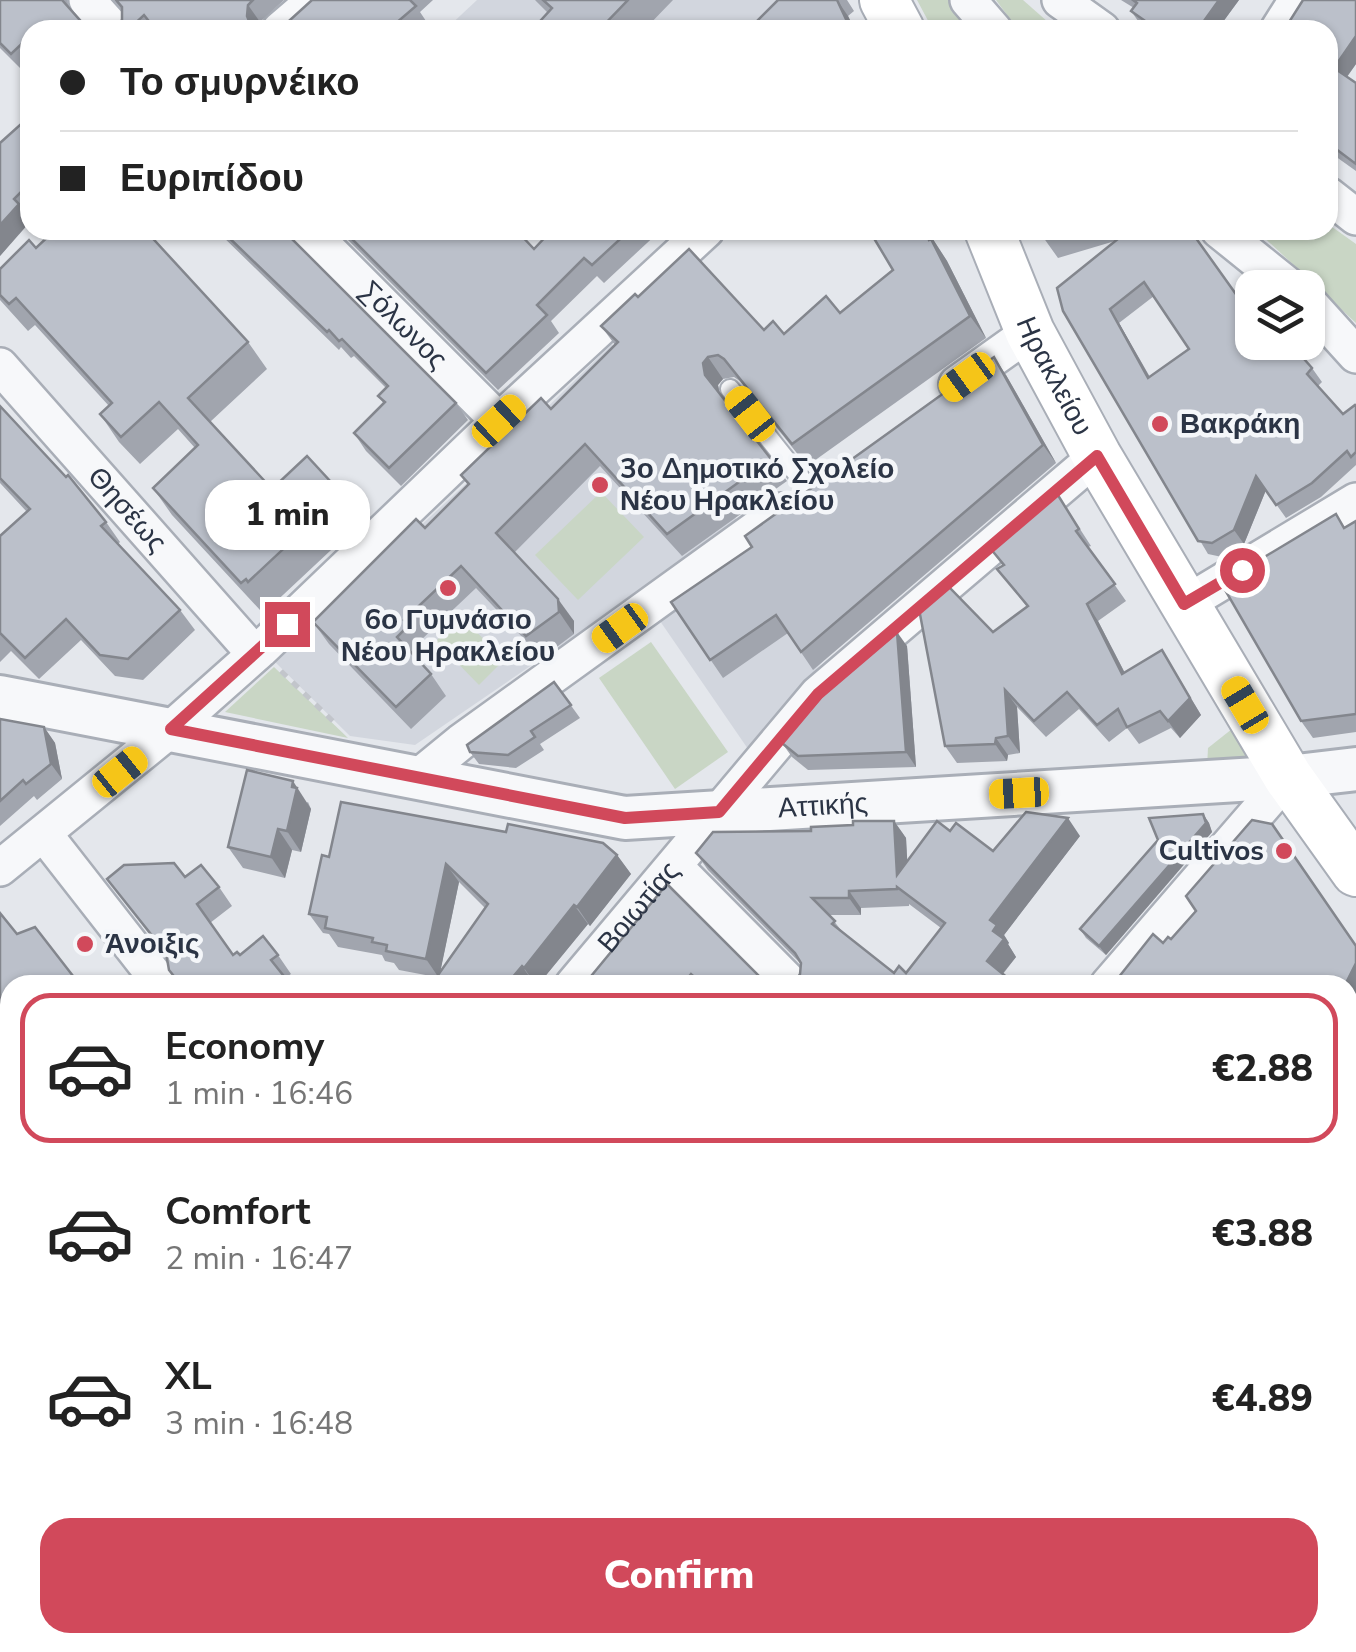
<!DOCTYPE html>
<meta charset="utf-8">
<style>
:root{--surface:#fff;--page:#f6f6f6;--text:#222;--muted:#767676;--line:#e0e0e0;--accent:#d1495b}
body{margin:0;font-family:"Nunito Sans",sans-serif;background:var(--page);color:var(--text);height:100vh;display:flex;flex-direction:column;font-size:38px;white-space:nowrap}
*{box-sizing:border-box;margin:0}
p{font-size:32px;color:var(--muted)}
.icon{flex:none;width:55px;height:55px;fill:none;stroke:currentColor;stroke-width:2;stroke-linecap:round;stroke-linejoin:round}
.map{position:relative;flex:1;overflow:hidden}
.sheet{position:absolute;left:0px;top:975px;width:1358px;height:678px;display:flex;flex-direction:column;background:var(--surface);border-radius:30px 30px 0 0;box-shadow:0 2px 8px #0004}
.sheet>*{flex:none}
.guide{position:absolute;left:20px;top:20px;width:1318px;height:220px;border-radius:30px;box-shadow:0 2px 8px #0004;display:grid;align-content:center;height:220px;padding:0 40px;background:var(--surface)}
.buttons{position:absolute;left:1235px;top:270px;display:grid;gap:20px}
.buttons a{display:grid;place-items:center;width:90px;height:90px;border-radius:20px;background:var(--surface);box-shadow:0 2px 8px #0004;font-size:50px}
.end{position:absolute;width:45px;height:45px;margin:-22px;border:12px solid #d1495b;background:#fff;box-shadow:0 0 0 5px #fff}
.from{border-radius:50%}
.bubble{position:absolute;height:70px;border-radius:30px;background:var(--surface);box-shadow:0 2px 8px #0004;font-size:32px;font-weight:800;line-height:70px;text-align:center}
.car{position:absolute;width:30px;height:60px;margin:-30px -15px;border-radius:12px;box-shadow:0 0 8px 2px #0007;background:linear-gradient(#f5c518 24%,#345 0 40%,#f5c518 0 76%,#345 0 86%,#f5c518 0)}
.guide b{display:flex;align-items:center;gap:35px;height:95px;font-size:38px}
.guide b+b{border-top:2px solid var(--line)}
.guide i{width:25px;height:25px;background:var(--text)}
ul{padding:18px 0 0;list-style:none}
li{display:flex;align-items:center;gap:30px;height:150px;margin:0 20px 15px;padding:0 20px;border:5px solid transparent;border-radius:30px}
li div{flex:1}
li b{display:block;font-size:38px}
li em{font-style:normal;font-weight:800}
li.on{border-color:var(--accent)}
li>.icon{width:90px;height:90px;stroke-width:1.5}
.cta{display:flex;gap:20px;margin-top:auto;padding:20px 40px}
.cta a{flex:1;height:115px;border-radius:30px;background:var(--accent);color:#fff;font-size:40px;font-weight:800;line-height:115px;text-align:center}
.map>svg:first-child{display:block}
</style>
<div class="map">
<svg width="1356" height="1652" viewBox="0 0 1356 1652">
<rect width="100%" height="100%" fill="#e4e7ec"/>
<!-- built -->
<g fill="#d2d6de">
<path d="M477,0h306l-30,30h-308z"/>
<path d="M612,344l127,179 -324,222 -65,-9 -76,-75 248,-229z"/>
<path d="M728,572l96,88 -76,89 -88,-128z"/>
</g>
<!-- green -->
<g fill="#c9d6c5">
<path d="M917,0h33l21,30h-38z"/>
<path d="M996,0h27l34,30h-39z"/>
<path d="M1328,224l28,20v79l-100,-93h72z"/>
<path d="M601,492l43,45 -66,63 -43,-45z"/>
<path d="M461,616l43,44 -25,25 -43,-44z"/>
<path d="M651,642l77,110 -53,37 -76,-111z"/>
<path d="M274,667l74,71 -123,-26z"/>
<path d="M1237,725l11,17 -2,22 -39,3 1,-19z"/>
</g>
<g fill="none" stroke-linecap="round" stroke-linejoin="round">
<defs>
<path id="service" d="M730,389l80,101"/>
<g id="minor">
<path d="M87,0l27,30"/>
<path d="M968,0l26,30"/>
<path d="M1060,0l42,30"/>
<path d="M280,30l35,-30"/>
<path d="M1278,30l19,-30"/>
<path d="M1328,195l28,22"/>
<path id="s1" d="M308,230l191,191"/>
<path d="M1219,230l72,58"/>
<path d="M1308,302l48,53"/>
<path id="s2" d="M0,366l255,288"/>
<path d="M957,384l73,-52"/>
<path d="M1185,604l171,-103"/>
<path d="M417,778l44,-36 320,-231"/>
<path d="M44,834l118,151"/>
<path d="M674,866l118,119"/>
<path d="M0,868l171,-139 89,-79 239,-229 207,-191"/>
<path id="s3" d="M573,985l245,-291 279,-238"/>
<path d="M1108,985l180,-208"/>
<path d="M0,1093l10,13"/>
<path d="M0,1285l10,8"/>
<path d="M1348,1507l8,-6"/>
<path d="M1348,1583l8,11"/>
<path d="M0,1600l10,-8"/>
<path d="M917,1642l8,10"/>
<path d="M430,1652l12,-10"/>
<path d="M1159,1652l12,-10"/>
</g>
<g id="tertiary">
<path id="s4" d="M0,697l625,121 663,-41 68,-8"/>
<path d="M1348,1119l8,-16"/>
<path d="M1078,1652l5,-10"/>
</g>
<g id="secondary">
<path d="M884,0l16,30"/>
<path id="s5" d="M989,230l41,102 67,124 191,321 68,95"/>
</g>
</defs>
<!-- service casing -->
<use href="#service" stroke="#a9aeb7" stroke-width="22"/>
<!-- minor casing -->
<use href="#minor" stroke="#a9aeb7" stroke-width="40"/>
<!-- tertiary casing -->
<use href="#tertiary" stroke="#a9aeb7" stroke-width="48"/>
<!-- secondary casing -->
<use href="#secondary" stroke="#a9aeb7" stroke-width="52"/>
<!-- path -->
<path stroke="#c2c5cb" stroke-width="5" stroke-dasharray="8 8" stroke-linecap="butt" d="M281,671l57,55"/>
<!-- service -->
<use href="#service" stroke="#f7f8fa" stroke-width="18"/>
<!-- minor -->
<use href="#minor" stroke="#f7f8fa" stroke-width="35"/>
<!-- tertiary -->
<use href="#tertiary" stroke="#f7f8fa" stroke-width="42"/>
<!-- secondary -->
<use href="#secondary" stroke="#fff" stroke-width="48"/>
</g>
<!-- wall -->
<g fill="#a1a5ae" fill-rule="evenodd">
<path d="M0,0h67l2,8 17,19 5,3h-61v35l-7,6 -23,-23z"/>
<path d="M114,0h170l-24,22 -1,8h-148l11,-10v-10z"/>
<path d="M312,0h121l-13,12 8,12 -8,6h-141z"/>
<path d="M535,0h138l-29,30h-112l16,-17z"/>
<path d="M778,0h69l7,11 -6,5 7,14h-96z"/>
<path d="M1121,0h118l-22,30h-69l-7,-5 -10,-14 3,-3z"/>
<path d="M1303,0h53v64l-9,13 9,6v88l-21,-15 -4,5 -3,-2v-129h-46l4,-3z"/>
<path d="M30,116v96l-3,3 3,5 -30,36z"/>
<path d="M216,230h72v5l168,168 12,17 -67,66 -35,-35 -12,-18 30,-29 -6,-8 8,-8 -32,-32 -3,2 -10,-11 -2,3z"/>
<path d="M338,230h178l18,19 18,-19h109l-57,53 -7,-7 -46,45 8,12 -61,57z"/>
<path d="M927,230l20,31 39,77 -179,128 -67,-85 -6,-4 -11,2 -5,6 2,8 67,88 -105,75 -82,-90 -86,87 60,68v13l-32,24 -66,-70 -56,53 4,6 -9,10 16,17 15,22 -35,33 -82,-85 -16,-22 112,-94 43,-43 -7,-10 90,-66 64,-64 -14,-19 37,-29 146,37 56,-21 53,-43z"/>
<path d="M1041,230h148l54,74 69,64 10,14 -4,4 25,28 13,-8v59l-35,32 -35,21 -20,-28 -22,54 -22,13 -14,-3 -145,-243 52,-70 -57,17 -15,-21zM1154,296l35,53 -39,28 -31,-54z"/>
<path d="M36,248l212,94 19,27 -57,53 62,67 70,5 19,28 -93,87 -3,-3 -5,4 -88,-95 -19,-27 42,-40 -17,-19 -38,35 -21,-22 -19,-28 9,-8 -74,-81 -7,6 -28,-31v-31z"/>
<path d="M1006,375l50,88 -243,207 -25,-37 -65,45 -52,-76z"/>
<path d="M0,406l106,116 14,20 -2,2 62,66 15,20 -52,50 -28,-4 -34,-36 -42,39 -28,-28 -11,11v-126l27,-24 -27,-29z"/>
<path d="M1056,492l35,54 -3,1 38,54 -28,20 27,52 37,-23 39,65 -21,23 -9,-10 -32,16 -12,-16 -18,14 -30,-33 -33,28 -29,-30 3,46 -12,2 -1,6 -50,2 -12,-17 48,-114 34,-25 -30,-38 6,-3 -13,-18z"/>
<path d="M1336,514l9,14 11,-7v211l-43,6 -12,-17z"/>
<path d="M907,646l9,121 -108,3 -16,-13 -10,-14z"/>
<path d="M554,682l26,36 -40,26 4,6 -28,18 -37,-4 -9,-12z"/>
<path d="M0,719l44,8 11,16 7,36 -25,21 -3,-4 -34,30z"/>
<path d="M308,802l3,7 -10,43 -9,-2 -7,28 -42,-10 -15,-21z"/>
<path d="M1203,814l6,9 3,9 -106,123 -20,-17 -6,-9z"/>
<path d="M894,821l12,17 1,23 43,-30 43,20 87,-15 -76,99 5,8 -1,1 8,13 -13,17 13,11h-225l3,-1 6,-10 1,-10 -93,-94 -12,-17 115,-22zM909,904l32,24 -35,45h-12l-49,-38 -16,-20h32v-7l48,-2z"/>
<path d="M617,855l14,19 -41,52 -2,-2 -50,61h-107l5,-8 -37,-7 -5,-7 -9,-2 -3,-6 -44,-8 -9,-13 -6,-1 -14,-19 20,-57zM459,882l26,26 -45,64z"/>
<path d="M185,877l34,10 13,19 -22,17 23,32h45l13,19 -6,4 6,7h-111l-11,-15 -3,-14 -59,-77z"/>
<path d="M0,913l17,21 -7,51v92l-10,-4z"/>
<path d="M10,1104v158l-4,3h-6v-157z"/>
<path d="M1356,1141v139l-4,3 4,5v193l-8,4v-328z"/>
<path d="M0,1319l10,7v232l-10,8z"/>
<path d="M10,1642h119l-11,10h-118z"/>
<path d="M178,1642h82l3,3 3,-3h136l-12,10h-204z"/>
<path d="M485,1642h88l-11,10h-69z"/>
<path d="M595,1642h121l-11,10h-105v-4z"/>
</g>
<!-- shaded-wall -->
<g fill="#83868d">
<path d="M837,0l11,16 7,14h-4z"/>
<path d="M1219,0h20l-22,30h-15l2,-9z"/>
<path d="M248,5l12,17 -1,8h-5l-7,-14z"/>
<path d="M1356,36v28l-13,18 -9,-14z"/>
<path d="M1328,145l7,11 -4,5 -3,-5z"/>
<path d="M19,204l11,16v2l-30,34v-31z"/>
<path d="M924,230h3l20,31 39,77 -16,-22z"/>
<path d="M1110,309l9,14 39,69 -10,-14z"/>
<path d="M708,357l15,22 -5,6 2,12 -15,-22 -2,-12z"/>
<path d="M994,357l12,18 50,88 -13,-18z"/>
<path d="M1256,476l10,14 -22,54 -10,-14z"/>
<path d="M558,599l16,22v13l-15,-22z"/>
<path d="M1087,604l11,17 36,70 -12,-17z"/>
<path d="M897,632l10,14 9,121 -10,-15z"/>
<path d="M1162,650l39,65 -21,23 -12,-17z"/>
<path d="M1005,690l12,17 3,46 -12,-17z"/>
<path d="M44,727l11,16 7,36 -11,-15z"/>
<path d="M996,738l12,17 -1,6 -12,-17z"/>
<path d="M293,781l18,28 -10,43 -14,-21z"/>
<path d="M1203,814l6,9 3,9 -106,123 -7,-9z"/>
<path d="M1068,818l12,18 -76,99 5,8 -1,1 8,13 -17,21 -12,-17 6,-30 -3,-11z"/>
<path d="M894,821l12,17 3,54 -12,-17z"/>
<path d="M278,829l14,21 -7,28 -14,-21z"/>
<path d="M617,855l14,19 -41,52 -13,-19z"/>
<path d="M446,864l13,18 -20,96 -13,-19z"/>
<path d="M849,891l12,17v7l-12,-17z"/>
<path d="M574,905l14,19 -50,61h-2l-12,-17z"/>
<path d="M1356,963v42l-8,17v-37h-3z"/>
<path d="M522,966l13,19h-29z"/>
<path d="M691,974l7,11h-16z"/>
<path d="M1002,1642h20l-4,10h-20z"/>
</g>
<!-- building -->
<g fill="#bbc0ca" stroke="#83868d" stroke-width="2.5" fill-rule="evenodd">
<path d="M0,0h62l24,27 5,3h-51l-2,-2 -8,2v6l-19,18 -11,-11z"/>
<path d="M116,0h137l-5,5 -1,11 4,10 6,4h-101l-12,-15 -16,15h-17l11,-10v-13z"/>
<path d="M312,0h98l6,6 -28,24h-109z"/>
<path d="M543,0h85l-29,30h-67l20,-22z"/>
<path d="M778,0h59l14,30h-92l-5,-6z"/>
<path d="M1133,0h86l-15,21 3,2 -5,7h-44l-27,-19 6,-8z"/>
<path d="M1303,0h53v36l-22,32 22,15v81l-28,-21v-113h-46l4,-3z"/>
<path d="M30,116v67l-16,16 5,5 -19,21v-82z"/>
<path d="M55,230h90l103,112 -60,56 84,91 35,-33 35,38 -94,88 -2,-3 -5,4 -88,-95 45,-43 -39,-43 -38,35 -21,-23 12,-11 -96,-105 -7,6 -9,-9v-26l29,-29 7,8z"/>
<path d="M221,230h62l173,173 -67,65 -35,-35 31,-31 -7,-6 10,-10 -46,-47 -3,2 -10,-11 -2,2z"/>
<path d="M343,230h173l18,19 18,-19h78l-38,35 -8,-7 -47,47 10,10 -61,58z"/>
<path d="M869,230h55l5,10 2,-1 39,77 -178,128 -68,-85 -6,-4 -10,2 -5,6 2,12 66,84 -104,75 -82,-90 -89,89 62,66 1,13 -33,24 -65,-70 -57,54 5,5 -12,12 34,37 -35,33 -83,-85 103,-103 9,9 44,-44 -8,-9 80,-77 10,11 67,-67 -17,-16 34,-32 3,3 51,-48 75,81 9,-9 11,13 42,-38 14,17 53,-43z"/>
<path d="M1041,230h26l-24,7z"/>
<path d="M1129,230h60l4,4 50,70 8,-5 1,2v41h37l23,26 -5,6 36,40 12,-9 1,1v46l-5,5 -4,-6 -35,32 -36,22 -20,-29 -22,54 -22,13 -14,-2 -135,-230 -6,-23zM1144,282l45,67 -41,29 -38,-69z"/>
<path d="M994,357l49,88 -242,207 -25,-37 -66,45 -39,-58 81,-55 -7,-11z"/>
<path d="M0,406l66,71 2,-2 38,47 -5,4 79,84 -52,49 -28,-4 -34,-36 -41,39 -25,-25v-97l30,-27 -30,-31z"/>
<path d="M1056,492l23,37 -3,2 39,53 -28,20 35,70 40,-24 28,48 -22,23 -8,-10 -33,16 -9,-18 -21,16 -30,-33 -33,29 -29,-31 3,46 -12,2 -1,6 -50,2 -26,-137 28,-24 46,47 35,-26 -31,-37 7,-4 -14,-17z"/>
<path d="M1336,514l8,14 12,-7v193l-55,7 -80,-138z"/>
<path d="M897,632l9,120 -108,4 -16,-13 41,-48z"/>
<path d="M554,682l17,23 -40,26 4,6 -27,18 -38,-3 -3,-7z"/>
<path d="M0,719l44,8 7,37 -25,20 -3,-4 -23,21z"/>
<path d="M247,770l46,11 -1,6 5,1 -10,43 -9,-2 -7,28 -43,-10z"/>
<path d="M341,802l165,30 2,-8 95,19 14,12 -40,52 -3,-2 -50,63 -2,-2 -16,19h-75l57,-81 -42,-40 -20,95 -40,-8 1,-6 -15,-3 1,-4 -48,-10 2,-11 -18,-3 13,-59 7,2z"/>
<path d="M1026,812l42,6 -78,102 7,5 -4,6 11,8 -17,22 27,22 -1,2h-222l3,-1 6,-10 1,-11 -6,-10 -99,-100 17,-21 98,-1v-4l42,-2v-4h41l3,54 40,-54 13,10 6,-8 37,28zM897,887l48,36 -39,50 -7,-7 -5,7 -62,-49 3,-3 -23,-23h37v-7l48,-2z"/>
<path d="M1203,814l3,9 -107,123 -19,-17 78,-89 -9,-22z"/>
<path d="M1252,820l20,4 84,122v17l-11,22h-223l2,-2 -6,-5 35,-44 10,9 5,-6 3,2 25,-28 -10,-15z"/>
<path d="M174,863l11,14 16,-12 18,22 -22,17 36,51 4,-3 3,3 23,-19 15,19 -7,5 20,25h-110l-12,-15 -3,-17 -59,-74 17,-14z"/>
<path d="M667,884l99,99 6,2h-69l-12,-11 -9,11h-81l2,-2 -11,-8z"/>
<path d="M0,913l17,21 18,-7 45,58h-70v87l-7,-11 -3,-2z"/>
<path d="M10,1104v129l-10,8v-133z"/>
<path d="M1356,1141v111l-8,7v-102z"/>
<path d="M1348,1276l8,12v166l-8,6z"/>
<path d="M2,1317l8,9v209l-10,8v-224z"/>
<path d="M1356,1592v60h-190l12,-10h170v-48z"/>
<path d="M10,1603v39h88l-6,5 3,4 -95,1v-40z"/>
<path d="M180,1642h80l3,3 3,-3h103l-11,10h-170z"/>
<path d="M487,1642h53l-8,7 3,3h-40z"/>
<path d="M598,1642h86l-10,10h-74l-1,-2 3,-3z"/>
<path d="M762,1642h17l8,10h-39l9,-3z"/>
<path d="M814,1642h53l7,10h-71z"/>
<path d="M932,1642h70l-4,10h-75z"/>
</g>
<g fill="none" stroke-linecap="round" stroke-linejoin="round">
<!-- route -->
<path stroke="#d1495b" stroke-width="12" d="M287,624l-116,105 454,89 94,-6 99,-118 279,-238 87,148 58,-34"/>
</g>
<!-- markers -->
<g fill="#d1495b" stroke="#f4f6f9" stroke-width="4">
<circle cx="1160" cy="424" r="10"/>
<circle cx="600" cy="485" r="10"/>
<circle cx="448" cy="588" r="10"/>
<circle cx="1284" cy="851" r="10"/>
<circle cx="85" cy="944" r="10"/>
</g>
<g text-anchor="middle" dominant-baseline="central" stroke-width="9" stroke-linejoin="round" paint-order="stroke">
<!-- street labels -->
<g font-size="28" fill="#2b3445" stroke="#f4f6f9">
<text stroke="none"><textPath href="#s1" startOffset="135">Σόλωνος</textPath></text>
<text stroke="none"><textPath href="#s5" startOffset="160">Ηρακλείου</textPath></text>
<text stroke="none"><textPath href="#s2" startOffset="192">Θησέως</textPath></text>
<text stroke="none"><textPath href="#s4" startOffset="835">Αττικής</textPath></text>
<text stroke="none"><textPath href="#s3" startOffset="102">Βοιωτίας</textPath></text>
</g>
<!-- poi labels -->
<g font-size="28" font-weight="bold" fill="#2b3445" stroke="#f4f6f9" text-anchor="start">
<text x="1180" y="424">Βακράκη</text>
<text x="620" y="469">3ο Δημοτικό Σχολείο<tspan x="620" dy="32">Νέου Ηρακλείου</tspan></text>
<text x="448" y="620" text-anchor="middle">6ο Γυμνάσιο<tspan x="448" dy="32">Νέου Ηρακλείου</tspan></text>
<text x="1264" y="851" text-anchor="end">Cultivos</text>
<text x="105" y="944">Άνοιξις</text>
</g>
</g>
</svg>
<div class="buttons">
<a><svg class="icon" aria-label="layers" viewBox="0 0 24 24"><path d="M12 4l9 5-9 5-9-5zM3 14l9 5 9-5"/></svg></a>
</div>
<i class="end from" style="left:1242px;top:570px"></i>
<i class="end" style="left:287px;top:624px"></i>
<div class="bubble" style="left:205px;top:480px;width:165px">1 min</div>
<i class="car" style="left:967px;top:377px;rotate:234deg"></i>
<i class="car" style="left:750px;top:414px;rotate:322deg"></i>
<i class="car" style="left:499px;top:421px;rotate:47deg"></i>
<i class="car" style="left:620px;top:628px;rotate:234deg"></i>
<i class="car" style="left:1245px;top:705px;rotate:329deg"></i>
<i class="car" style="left:120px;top:772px;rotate:51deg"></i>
<i class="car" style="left:1019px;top:793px;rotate:267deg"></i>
<div class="guide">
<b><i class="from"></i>Το σμυρνέικο</b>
<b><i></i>Ευριπίδου</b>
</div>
<section class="sheet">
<ul>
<li class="on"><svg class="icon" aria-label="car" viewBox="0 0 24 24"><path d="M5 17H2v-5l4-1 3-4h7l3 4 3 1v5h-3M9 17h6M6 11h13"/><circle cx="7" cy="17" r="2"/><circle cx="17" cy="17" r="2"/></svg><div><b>Economy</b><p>1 min · 16:46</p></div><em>€2.88</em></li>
<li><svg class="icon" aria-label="car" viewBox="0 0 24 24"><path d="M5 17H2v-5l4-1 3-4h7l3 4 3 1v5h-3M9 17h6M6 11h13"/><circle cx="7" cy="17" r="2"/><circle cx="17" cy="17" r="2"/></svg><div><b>Comfort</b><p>2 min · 16:47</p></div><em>€3.88</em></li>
<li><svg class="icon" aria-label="car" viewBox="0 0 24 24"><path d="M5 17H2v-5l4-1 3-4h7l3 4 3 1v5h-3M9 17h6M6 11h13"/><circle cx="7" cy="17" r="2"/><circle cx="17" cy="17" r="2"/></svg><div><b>XL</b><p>3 min · 16:48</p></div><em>€4.89</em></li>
</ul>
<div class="cta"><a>Confirm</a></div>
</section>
</div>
